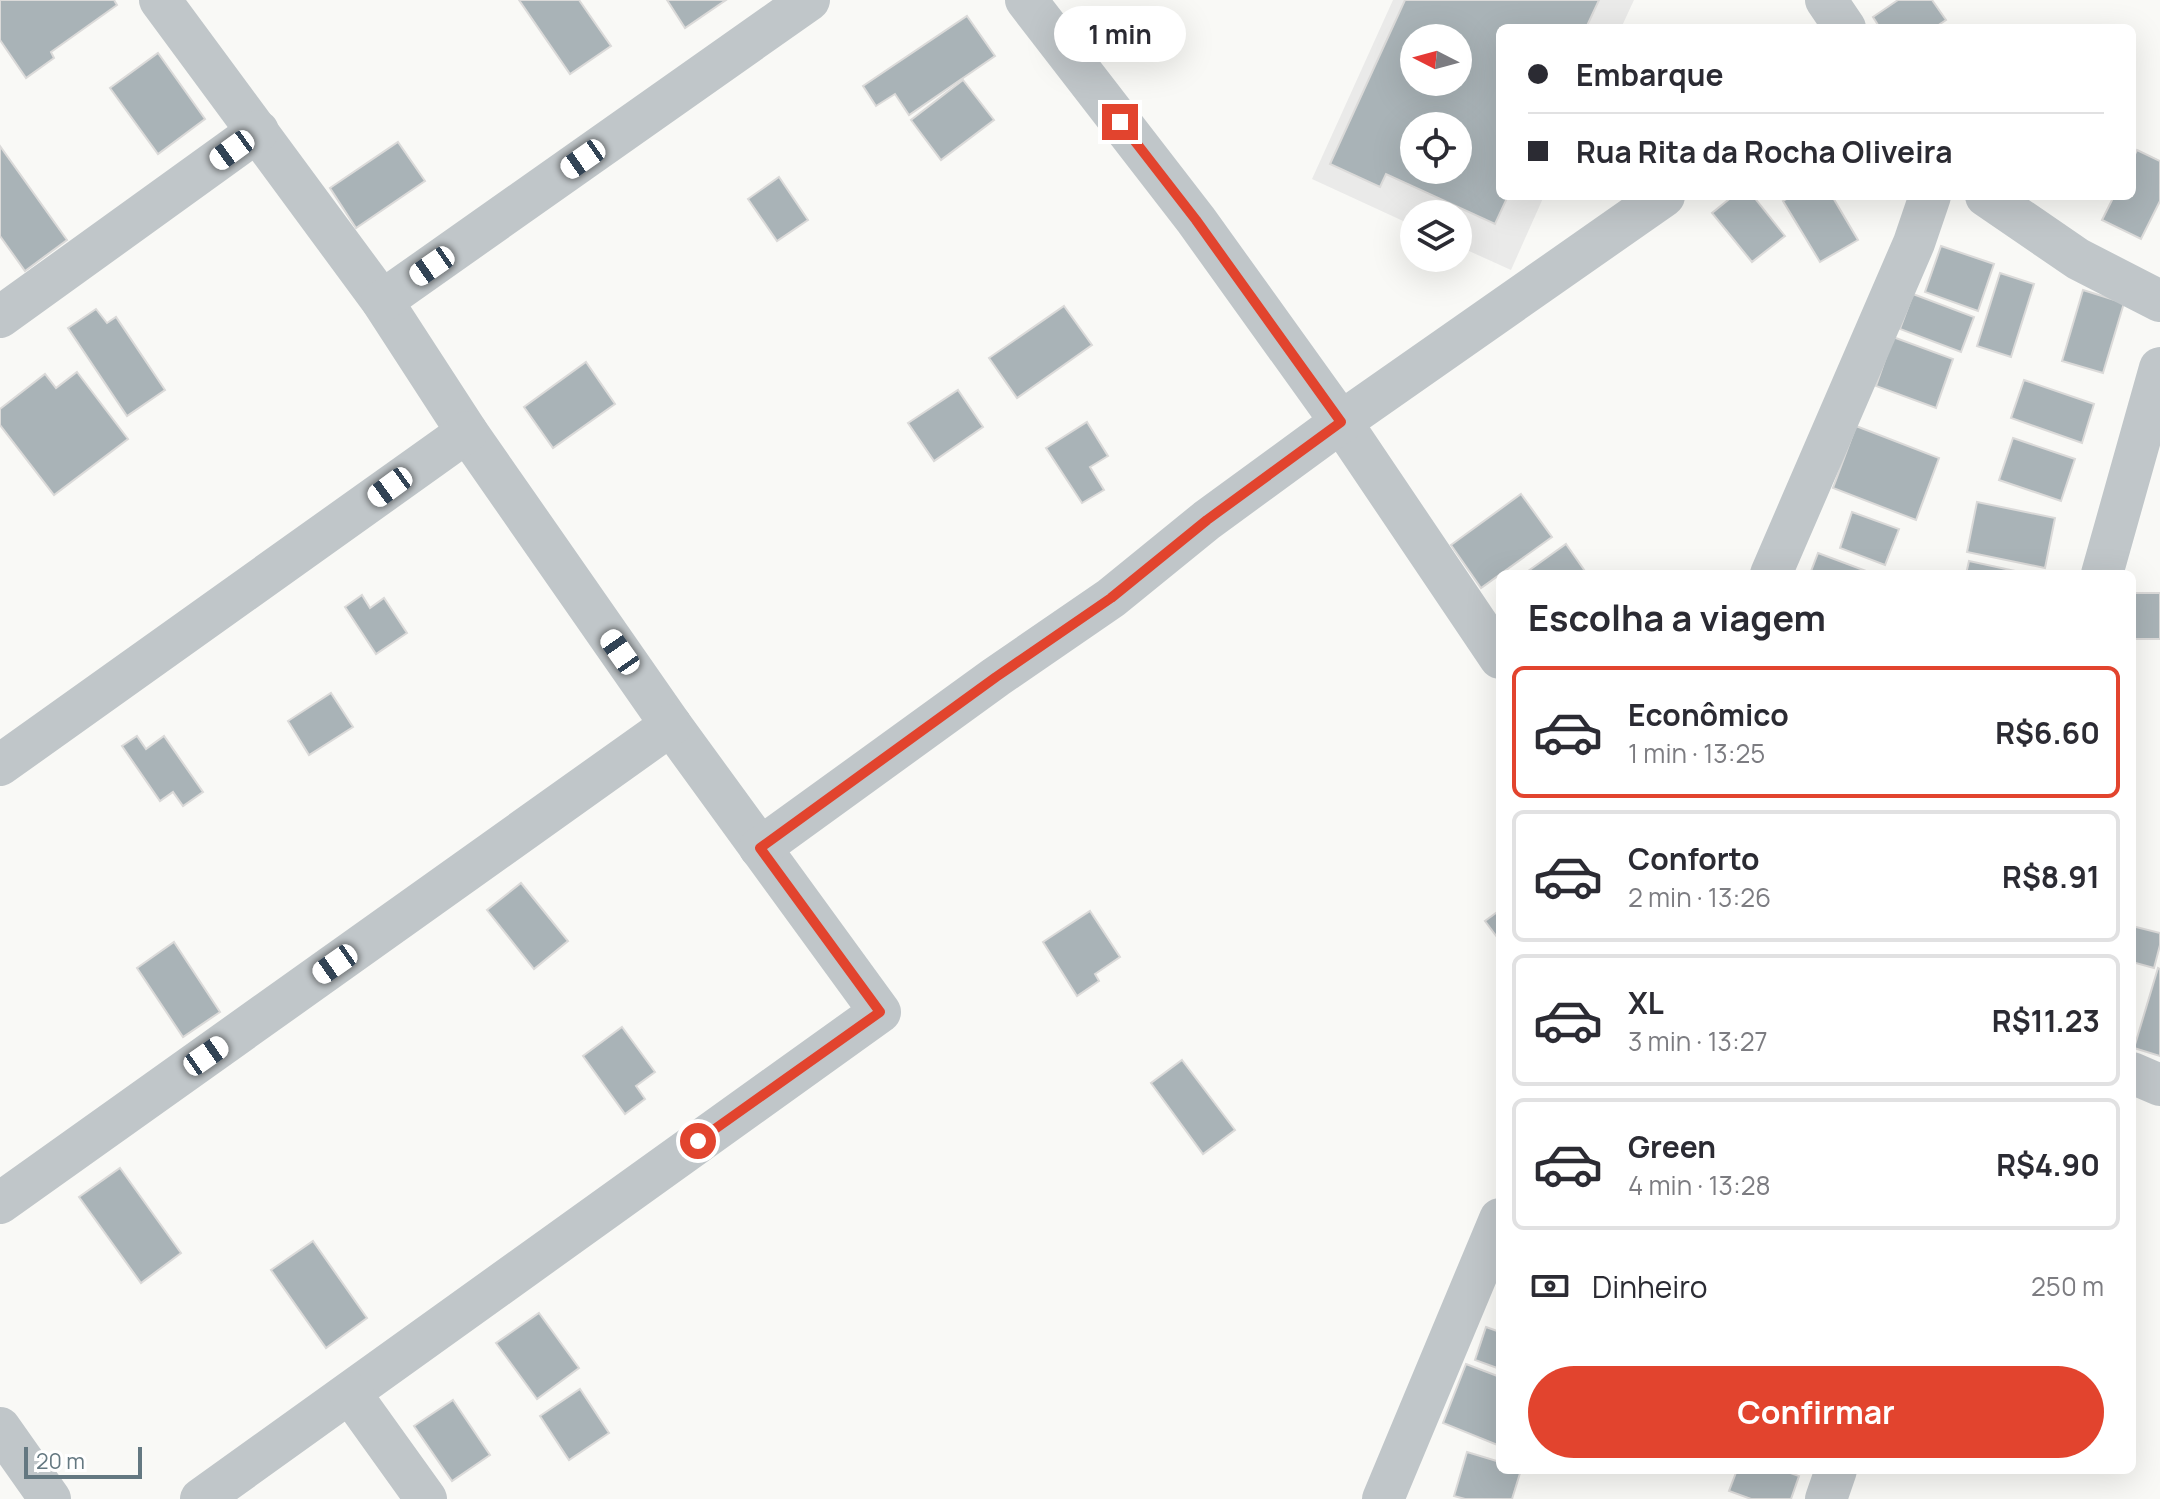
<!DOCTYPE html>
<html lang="pt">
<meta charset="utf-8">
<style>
:root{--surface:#fff;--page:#f2f2f3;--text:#2b2b33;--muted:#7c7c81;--line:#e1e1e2;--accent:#e2442e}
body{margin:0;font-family:Manrope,sans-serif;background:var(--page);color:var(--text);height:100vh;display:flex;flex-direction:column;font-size:30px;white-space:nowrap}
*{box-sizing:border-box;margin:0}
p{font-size:26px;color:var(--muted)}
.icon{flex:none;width:44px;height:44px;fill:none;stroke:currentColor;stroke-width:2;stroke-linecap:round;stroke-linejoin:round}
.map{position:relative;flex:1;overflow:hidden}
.sheet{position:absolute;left:1496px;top:570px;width:640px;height:904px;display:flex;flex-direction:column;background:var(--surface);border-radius:12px;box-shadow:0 8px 32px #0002}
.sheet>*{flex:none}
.guide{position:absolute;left:1496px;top:24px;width:640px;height:176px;border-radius:12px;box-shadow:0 8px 32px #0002;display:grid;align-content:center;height:176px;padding:0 32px;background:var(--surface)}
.needle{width:52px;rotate:276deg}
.tools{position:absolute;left:1400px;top:24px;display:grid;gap:16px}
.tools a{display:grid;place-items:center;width:72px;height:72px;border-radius:50%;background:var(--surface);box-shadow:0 8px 32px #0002;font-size:40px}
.scale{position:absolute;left:24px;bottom:20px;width:118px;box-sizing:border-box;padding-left:8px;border:4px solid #647881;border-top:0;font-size:22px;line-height:28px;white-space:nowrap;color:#647881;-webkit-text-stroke:6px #fff;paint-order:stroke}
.end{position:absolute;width:36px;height:36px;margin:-18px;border:10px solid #e2442e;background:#fff;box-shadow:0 0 0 4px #fff}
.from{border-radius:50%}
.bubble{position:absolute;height:56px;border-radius:28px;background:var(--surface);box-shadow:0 8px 32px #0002;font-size:26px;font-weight:700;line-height:56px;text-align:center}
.car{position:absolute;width:24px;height:48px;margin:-24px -12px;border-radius:10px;box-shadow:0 0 6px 2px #0007;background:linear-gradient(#fff 24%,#345 0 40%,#fff 0 76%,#345 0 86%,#fff 0)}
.guide b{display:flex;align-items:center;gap:28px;height:76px;font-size:30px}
.guide b+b{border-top:2px solid var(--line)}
.guide i{width:20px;height:20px;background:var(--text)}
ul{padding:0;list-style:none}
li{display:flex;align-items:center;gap:24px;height:132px;margin:0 16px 12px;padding:0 16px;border:4px solid var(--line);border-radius:12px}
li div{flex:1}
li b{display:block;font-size:30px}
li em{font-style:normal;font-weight:700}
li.on{border-color:var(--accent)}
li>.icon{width:72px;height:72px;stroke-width:1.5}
h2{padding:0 32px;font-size:36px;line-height:96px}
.pay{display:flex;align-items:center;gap:20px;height:88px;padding:0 32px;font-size:30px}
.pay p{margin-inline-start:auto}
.action{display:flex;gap:16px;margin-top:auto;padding:16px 32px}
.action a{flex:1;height:92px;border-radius:48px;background:var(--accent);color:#fff;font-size:32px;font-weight:700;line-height:92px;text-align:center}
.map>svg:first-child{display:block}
</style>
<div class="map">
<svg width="2160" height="1499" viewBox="0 0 2160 1499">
<rect width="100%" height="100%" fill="#f9f9f6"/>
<!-- built -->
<path fill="#eaeae9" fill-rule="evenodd" d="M1393,0h241l-13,28h-121v168h44l-33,74 -53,-24v-32h-44v12l-102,-47zM1414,38h44v44h-44zM1414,126h44v44h-44z"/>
<!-- building -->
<g fill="#a9b3b7" stroke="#dbdad9" stroke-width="2" fill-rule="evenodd">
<path d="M0,0h114l3,5 -66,47 3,6 -28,20 -26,-38z"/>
<path d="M519,0h60l32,46 -41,28z"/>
<path d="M667,0h59l-41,28z"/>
<path d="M1405,0h194l-13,28h-86v168h8l-13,28 -109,-50 -6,13 -50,-23zM1414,38h44v44h-44zM1414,126h44v44h-44z"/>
<path d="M1898,0h34l14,20 -12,8h-54l-7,-11z"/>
<path d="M967,16l28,40 -86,59 -14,-21 -19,12 -13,-20z"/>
<path d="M158,53l47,66 -47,35 -48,-66z"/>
<path d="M963,80l31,40 -53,40 -30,-40z"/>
<path d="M398,142l27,39 -69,47 -26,-40z"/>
<path d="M0,146l67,94 -42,31 -25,-35z"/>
<path d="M2137,150l23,11v40l-19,38 -39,-19 12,-24h18v-36z"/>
<path d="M779,177l29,43 -31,21 -29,-42z"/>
<path d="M1733,196h20l32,40 -33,26 -40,-49z"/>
<path d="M1792,196h40l26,44 -38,22 -37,-61z"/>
<path d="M1941,246l53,18 -16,47 -53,-19z"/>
<path d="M2000,273l34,11 -23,73 -34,-11z"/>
<path d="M2083,290l41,13 -21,70 -41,-12z"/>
<path d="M1913,294l61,23 -13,35 -61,-23z"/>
<path d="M1064,306l28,39 -75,53 -28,-40z"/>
<path d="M96,309l11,14 9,-6 49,73 -38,26 -59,-88z"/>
<path d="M1893,337l60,22 -17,49 -60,-22z"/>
<path d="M586,362l29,42 -62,44 -29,-41z"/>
<path d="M77,372l51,67 -74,56 -54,-70v-16l45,-35 11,14z"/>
<path d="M2024,380l70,24 -12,39 -71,-25z"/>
<path d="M958,390l25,37 -49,34 -26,-38z"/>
<path d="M1087,422l21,34 -18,11 14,23 -22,13 -36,-55z"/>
<path d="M1856,426l83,32 -23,62 -83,-32z"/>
<path d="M2013,438l62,21 -14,42 -62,-21z"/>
<path d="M1521,494l31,43 -71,51 -30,-43z"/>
<path d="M1977,502l78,16 -10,50 -78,-16z"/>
<path d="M1852,512l47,17 -14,36 -45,-17z"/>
<path d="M1566,544l21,30h-63z"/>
<path d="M1818,553l56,21h-64z"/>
<path d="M1969,561l60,13h-63z"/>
<path d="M2133,593h27v46h-28z"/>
<path d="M362,595l8,13 14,-10 23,35 -31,21 -31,-47z"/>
<path d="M331,693l22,34 -44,28 -21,-34z"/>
<path d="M137,736l9,13 18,-13 39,56 -20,14 -10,-14 -13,9 -38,-55z"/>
<path d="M521,883l47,58 -34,28 -47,-59z"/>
<path d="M1500,910v31l-15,-20z"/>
<path d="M1090,911l30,46 -25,17 4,7 -22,15 -34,-54z"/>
<path d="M2132,926l28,7v12l-6,23 -22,-6z"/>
<path d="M174,942l46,70 -37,25 -46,-69z"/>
<path d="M2158,968l2,1v87l-26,-8z"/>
<path d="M622,1027l33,45 -19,14 9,13 -20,15 -42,-58z"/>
<path d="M1182,1060l53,70 -32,24 -52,-71z"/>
<path d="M120,1168l61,85 -40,30 -62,-86z"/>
<path d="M313,1241l54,77 -41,30 -55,-78z"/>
<path d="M539,1313l40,55 -42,31 -41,-56z"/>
<path d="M1486,1327l14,5v37l-25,-9z"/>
<path d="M1466,1364l34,13v69l-57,-23z"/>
<path d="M580,1389l29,44 -40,27 -29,-44z"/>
<path d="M453,1400l37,55 -38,26 -38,-55z"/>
<path d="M1467,1452l33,10v8h21l-9,29h-47l-11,-3z"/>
<path d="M1737,1470h45l17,6 -8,23h-40l-22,-8z"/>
</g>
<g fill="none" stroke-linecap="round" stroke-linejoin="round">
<!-- minor -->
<g stroke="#c0c6c9" stroke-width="42">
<path d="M160,0l222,301 85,131 204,293 209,287 -679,487"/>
<path d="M1026,0l170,220 145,202 159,236"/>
<path d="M1826,0l19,28"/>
<path d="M1986,196l92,63 82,42"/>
<path d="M382,301l427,-301"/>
<path d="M0,317l258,-186"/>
<path d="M1771,574l143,-331 16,-47"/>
<path d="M2102,574l58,-206"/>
<path d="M0,765l467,-333"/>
<path d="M760,848l236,-171 115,-79 96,-78 134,-98 323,-226"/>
<path d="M2132,1073l28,12"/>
<path d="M0,1203l671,-478"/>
<path d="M350,1393l76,106"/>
<path d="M0,1428l50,71"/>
<path d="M1383,1499l117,-280"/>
<path d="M1826,1499l10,-29"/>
</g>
</g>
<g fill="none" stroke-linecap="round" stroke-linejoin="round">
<!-- route -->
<path stroke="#e2442e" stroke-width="10" d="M698,1141l182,-129 -120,-164 236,-171 115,-79 96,-78 134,-98 -145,-202 -76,-98"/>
</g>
</svg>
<div class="tools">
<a><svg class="needle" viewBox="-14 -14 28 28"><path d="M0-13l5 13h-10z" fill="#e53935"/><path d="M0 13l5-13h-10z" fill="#7c7c81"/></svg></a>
<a><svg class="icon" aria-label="locate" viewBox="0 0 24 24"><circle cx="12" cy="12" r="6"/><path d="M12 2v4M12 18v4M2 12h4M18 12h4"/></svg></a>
<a><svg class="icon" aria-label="layers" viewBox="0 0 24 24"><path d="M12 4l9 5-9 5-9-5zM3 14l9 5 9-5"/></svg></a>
</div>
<div class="scale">20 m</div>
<i class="end from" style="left:698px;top:1141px"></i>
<i class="end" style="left:1120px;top:122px"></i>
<div class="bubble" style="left:1054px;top:6px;width:132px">1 min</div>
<i class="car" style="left:232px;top:150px;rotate:234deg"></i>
<i class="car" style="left:583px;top:159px;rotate:235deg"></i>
<i class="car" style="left:432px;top:266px;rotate:235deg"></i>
<i class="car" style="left:390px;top:487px;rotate:234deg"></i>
<i class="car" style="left:620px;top:652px;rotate:325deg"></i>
<i class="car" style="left:335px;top:964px;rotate:235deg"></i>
<i class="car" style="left:206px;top:1056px;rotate:55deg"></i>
<div class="guide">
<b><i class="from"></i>Embarque</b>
<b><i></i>Rua Rita da Rocha Oliveira</b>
</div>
<section class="sheet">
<h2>Escolha a viagem</h2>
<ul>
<li class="on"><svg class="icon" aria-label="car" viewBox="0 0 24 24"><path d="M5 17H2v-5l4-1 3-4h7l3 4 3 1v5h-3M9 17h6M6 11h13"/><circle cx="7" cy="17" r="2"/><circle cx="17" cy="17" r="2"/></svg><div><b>Econômico</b><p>1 min · 13:25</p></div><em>R$6.60</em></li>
<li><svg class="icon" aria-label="car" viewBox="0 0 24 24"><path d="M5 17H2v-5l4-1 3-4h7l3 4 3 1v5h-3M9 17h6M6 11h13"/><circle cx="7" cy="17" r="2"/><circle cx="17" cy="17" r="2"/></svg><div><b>Conforto</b><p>2 min · 13:26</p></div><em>R$8.91</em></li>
<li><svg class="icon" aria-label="car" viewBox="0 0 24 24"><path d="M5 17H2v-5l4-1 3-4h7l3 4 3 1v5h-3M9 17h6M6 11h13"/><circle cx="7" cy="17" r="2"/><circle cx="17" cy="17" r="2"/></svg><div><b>XL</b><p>3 min · 13:27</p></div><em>R$11.23</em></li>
<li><svg class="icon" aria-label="car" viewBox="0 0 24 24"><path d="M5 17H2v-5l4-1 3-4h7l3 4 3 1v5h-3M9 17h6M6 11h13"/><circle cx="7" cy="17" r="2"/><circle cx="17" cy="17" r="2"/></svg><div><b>Green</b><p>4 min · 13:28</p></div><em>R$4.90</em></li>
</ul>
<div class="pay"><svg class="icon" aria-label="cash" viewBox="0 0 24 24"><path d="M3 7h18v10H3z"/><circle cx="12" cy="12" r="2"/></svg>Dinheiro<p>250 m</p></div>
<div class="action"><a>Confirmar</a></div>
</section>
</div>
